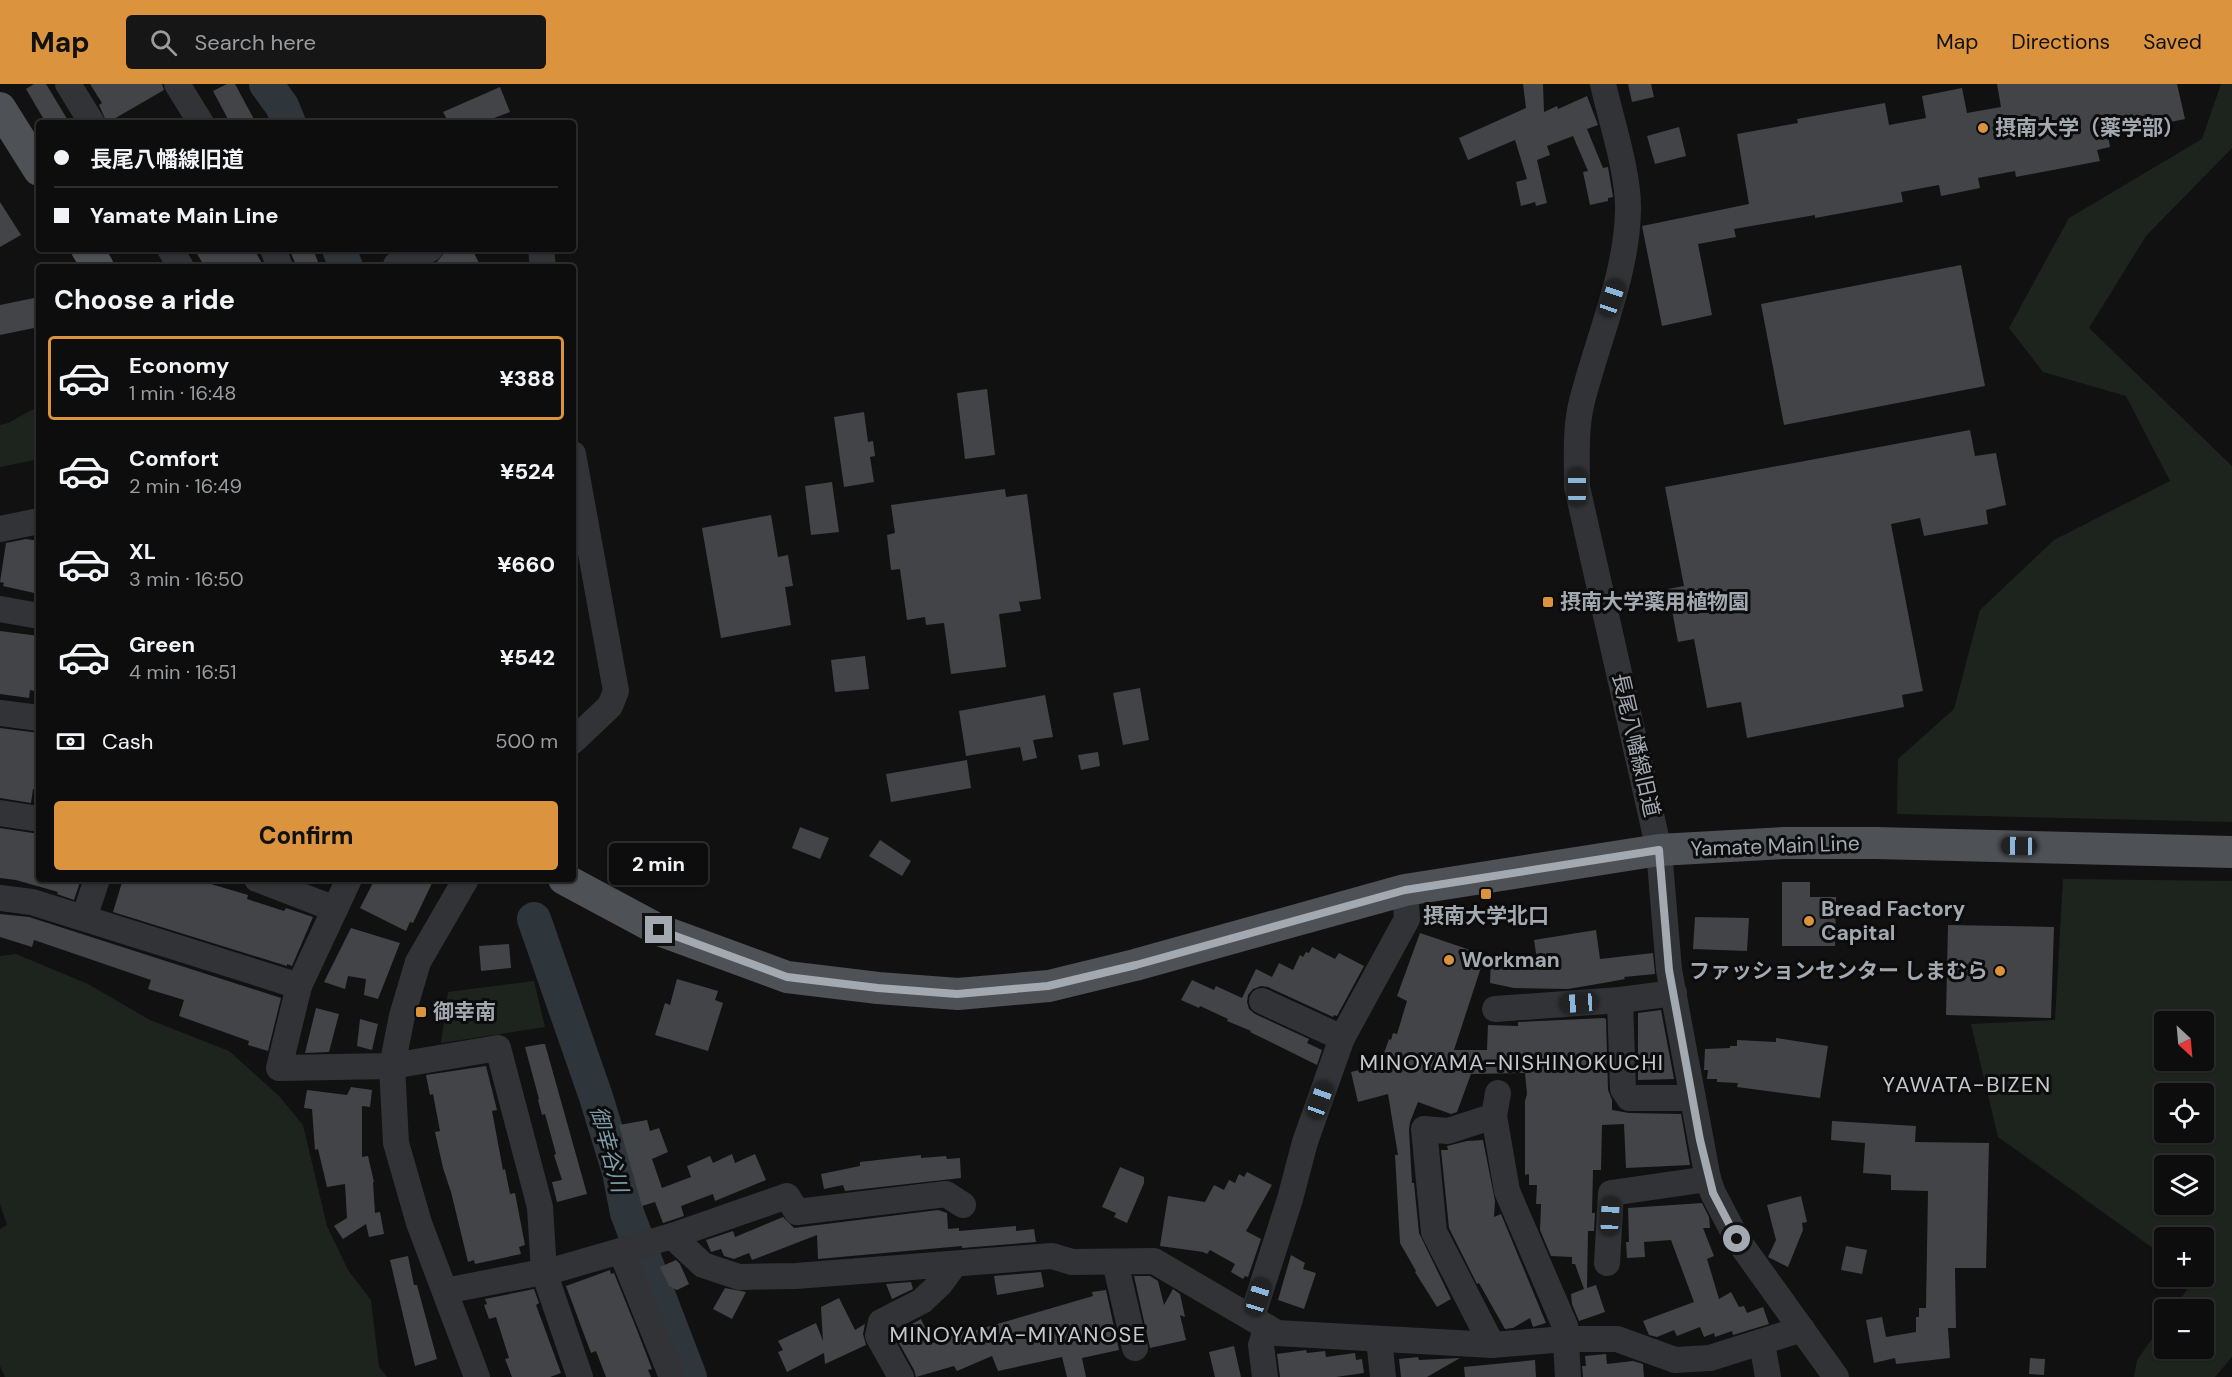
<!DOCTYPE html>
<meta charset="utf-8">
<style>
:root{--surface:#0d0d0e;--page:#161617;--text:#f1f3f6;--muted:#9a9c9e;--line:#2d2d2e;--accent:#dc933e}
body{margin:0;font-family:"DM Sans","Noto Sans JP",sans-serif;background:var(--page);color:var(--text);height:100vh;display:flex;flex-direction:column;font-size:22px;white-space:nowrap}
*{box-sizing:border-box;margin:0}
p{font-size:20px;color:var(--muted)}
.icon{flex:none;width:33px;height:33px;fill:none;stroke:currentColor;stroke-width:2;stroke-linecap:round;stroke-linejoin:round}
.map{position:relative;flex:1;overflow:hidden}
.drawer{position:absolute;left:36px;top:180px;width:540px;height:618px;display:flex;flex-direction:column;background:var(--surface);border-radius:6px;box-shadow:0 2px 4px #0004,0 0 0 2px var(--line)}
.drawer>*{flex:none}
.guide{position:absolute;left:36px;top:36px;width:540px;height:132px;border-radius:6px;box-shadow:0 2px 4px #0004,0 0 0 2px var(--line);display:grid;align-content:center;height:132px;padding:0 18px;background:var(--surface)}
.needle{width:39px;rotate:154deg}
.fabs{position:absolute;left:2154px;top:927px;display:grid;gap:12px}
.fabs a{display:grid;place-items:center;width:60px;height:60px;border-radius:6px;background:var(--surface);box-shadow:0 2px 4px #0004,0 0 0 2px var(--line);font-size:30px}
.end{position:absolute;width:27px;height:27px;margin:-14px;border:8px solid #a3a9b1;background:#111;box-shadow:0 0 0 3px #111}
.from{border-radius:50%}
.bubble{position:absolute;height:42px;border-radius:6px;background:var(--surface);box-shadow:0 2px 4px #0004,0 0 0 2px var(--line);font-size:20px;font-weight:800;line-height:42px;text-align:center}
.car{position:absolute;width:18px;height:36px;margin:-18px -9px;border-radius:8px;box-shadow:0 0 4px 2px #0007;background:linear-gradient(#222 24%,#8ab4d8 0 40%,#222 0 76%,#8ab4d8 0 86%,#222 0)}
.guide b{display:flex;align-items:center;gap:21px;height:57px;font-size:22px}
.guide b+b{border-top:2px solid var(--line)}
.guide i{width:15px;height:15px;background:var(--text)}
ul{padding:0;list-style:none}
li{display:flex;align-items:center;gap:18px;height:84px;margin:0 12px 9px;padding:0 6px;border:3px solid transparent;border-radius:6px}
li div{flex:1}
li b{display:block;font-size:22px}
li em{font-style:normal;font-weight:800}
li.on{border-color:var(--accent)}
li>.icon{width:54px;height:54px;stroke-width:1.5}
h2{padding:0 18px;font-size:27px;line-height:72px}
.pay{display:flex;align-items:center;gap:15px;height:66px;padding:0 18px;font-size:22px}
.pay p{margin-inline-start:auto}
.primary-button{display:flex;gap:12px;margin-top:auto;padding:12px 18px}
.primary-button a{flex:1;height:69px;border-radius:6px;background:var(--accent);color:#111;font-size:24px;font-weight:800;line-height:69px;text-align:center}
header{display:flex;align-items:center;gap:36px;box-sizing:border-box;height:84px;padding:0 30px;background:var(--accent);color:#111}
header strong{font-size:28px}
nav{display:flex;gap:33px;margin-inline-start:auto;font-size:21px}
.search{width:420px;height:54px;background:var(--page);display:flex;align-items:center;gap:15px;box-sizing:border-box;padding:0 21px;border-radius:6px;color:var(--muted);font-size:22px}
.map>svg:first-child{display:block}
</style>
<header>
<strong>Map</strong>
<div class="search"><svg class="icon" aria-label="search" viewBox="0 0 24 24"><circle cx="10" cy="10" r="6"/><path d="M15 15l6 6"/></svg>Search here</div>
<nav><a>Map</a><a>Directions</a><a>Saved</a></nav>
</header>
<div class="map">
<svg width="2232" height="1293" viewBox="0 0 2232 1293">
<rect width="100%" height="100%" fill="#111112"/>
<!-- green -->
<g fill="#1d241e" fill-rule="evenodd">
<path d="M2221,0h11v64l-86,88 -57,92 143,138v356l-335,-8 1,-55 56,-50 26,-99 74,-70 116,-59 -44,-85 -83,-24 -34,-44 60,-110 133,-79z"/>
<path d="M39,322v53l-39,8v-42l8,-2z"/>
<path d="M2063,795l169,2v476l-17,20h-81l3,-17 27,-38v26h40v-38l-31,-1 22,-30 -3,-2 12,-1v-38h-40v18l-166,-119 -27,-113 84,-4zM2164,938h40v38h-40zM2164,1010h40v38h-40zM2164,1082h40v38h-40z"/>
<path d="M16,870l72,30 62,36 79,31 50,45 24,29 24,101 21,44 23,30 8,67 8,10h-382l-5,-11v-137l7,-4 -7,-21v-248z"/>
<path d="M534,897l11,46 -104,16 7,-51z"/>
</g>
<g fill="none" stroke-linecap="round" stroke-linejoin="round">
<!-- river -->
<g stroke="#2e363b" stroke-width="34">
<path d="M266,0l16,22 7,17"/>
<path d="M339,165l7,18"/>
<path d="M534,835l62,178 23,75 8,41 63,164"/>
</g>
</g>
<!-- building -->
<g fill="#424447">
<path d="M34,0h12l23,38 4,-2 1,3h-28l-20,-34z"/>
<path d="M90,0h72l2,6 -57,33 -8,-18 3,-2z"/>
<path d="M227,0h8l21,39h-26l-17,-32z"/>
<path d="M1523,0h20l1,28 13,-6 1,3 29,-13 11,29 -11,4 16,39 5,-1 5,30 -5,1v3l-18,4 -7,-33 5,-1 -15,-35 -26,10 3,9 -13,5 10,43 -11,3 -1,-4 -14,4 -5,-24 11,-3 -12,-39 -47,20 -9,-22 67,-30z"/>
<path d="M1628,0h23l3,13 -22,5z"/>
<path d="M1997,0h180l8,35 -77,16 2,12 -13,3 3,11 -84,16 -1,-6 -37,7 2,10 -39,8 -2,-11 -38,7 2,10 -88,16v-3l-81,14 2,8 -38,7 14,71 -50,11 -20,-100 107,-22 -12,-70 61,-11 -1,-4 88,-16 4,22 37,-7 -4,-22 40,-8 5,25 34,-6z"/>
<path d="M500,3l10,25 -29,11h-32l-6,-11z"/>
<path d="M1679,43l7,29 -31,8 -8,-28z"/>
<path d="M0,118l21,33 -21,12z"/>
<path d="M194,165h60l10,18h-59z"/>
<path d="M289,165h24l7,18h-23z"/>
<path d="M453,165h19l9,18h-54l10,-5 7,-9z"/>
<path d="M1961,181l24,121 -201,39 -23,-121z"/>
<path d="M39,213v30l-39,8v-30z"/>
<path d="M987,305l8,66 -30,4 -8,-66z"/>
<path d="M864,328l4,30 5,-1 2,15 -5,1 4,25 -30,5 -10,-70z"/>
<path d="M1970,346l5,26 21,-3 10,52 -20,5 2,14 -64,12 -4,-18 -29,6 32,167 -21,4 2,12 -157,31 -6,-36 -34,6 -13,-69 -16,3 -10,-53 16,-3 -19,-99z"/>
<path d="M832,398l7,50 -28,3 -6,-49z"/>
<path d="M1005,405l1,8 21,-3 14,105 -22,3 2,9 -22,3 7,53 -55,7 -7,-51 -18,2 -1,-8 -18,3 -7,-51 -9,1 -4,-35 8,-2 -4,-28z"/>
<path d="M771,431l7,42 10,-2 5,31 -8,1 6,38 -70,13 -19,-110z"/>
<path d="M26,455l13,2v53l-36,-8 1,-3 -4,-1 6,-39z"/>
<path d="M0,547l39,5v56l-9,-2 -1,8 -29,-4z"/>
<path d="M865,572l4,33 -34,3 -4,-32z"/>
<path d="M1140,604l9,52 -26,5 -10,-52z"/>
<path d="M1045,611l8,42 -20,3 4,18 -14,3 -3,-14 -54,9 -7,-45z"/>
<path d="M0,644l39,5v57l-6,-1 -2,14 -31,-5z"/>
<path d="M1098,668l2,14 -19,4 -3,-15z"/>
<path d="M967,676l4,28 -80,14 -5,-28z"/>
<path d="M800,743l29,11 -9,21 -28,-11z"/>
<path d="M0,744l39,6v45h42l-7,21 -17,-6 1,-2 -42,-12 -16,-2z"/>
<path d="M880,756l31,21 -9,15 -33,-20z"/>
<path d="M123,795h71l54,16 -1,4 37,12 2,-3 27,9 -21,49 -5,-2v2l-174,-54z"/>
<path d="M375,795h59l-21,44 -3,-1 -4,9 -46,-23z"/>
<path d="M1782,798h28v15h26l-1,49h-53z"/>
<path d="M0,830l29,3 252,81 -13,53 -20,-6 1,-4 -70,-25 5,-16 -36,-11 3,-9 -117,-40 -2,7 -32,-10z"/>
<path d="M1695,833l54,1 -2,33 -54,-2z"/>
<path d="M1948,841l106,2 -3,91 -105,-3z"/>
<path d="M351,844l49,15 -22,56 -14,-4 2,-16 -18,-3 -3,13 -21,-7z"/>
<path d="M1596,846l4,29 53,-6 2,21 -31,3 1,2 -16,3 -41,7 -54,-1 -24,-5 1,-26 12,4 35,5 -4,-26z"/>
<path d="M1420,849l65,22 -31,95h33l1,-25 30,1v-4l86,-4 2,1 2,71 4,10v10l17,3 52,1 9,51 -64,3 -2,-44 -22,1 -1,45h-8l-1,43h3l-1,18h-6l-1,57 9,-3 9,27 -26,9 -7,-17 -1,-10 13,-5 -9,-25h-3v-7l-21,-1 -11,-26 1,-26h-5l1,-19h-8v-11l-4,1v-74l2,-7 -2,-21 -54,1 -14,38 -6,2 -33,-12 -8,20 -1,8 3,53h2l5,50 32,66 -14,8 -22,-35 1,-1 -16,-28 -5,-88h3l-10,-61 -30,8 -7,-30 29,-7 9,-26 2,1 2,-7 4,1 10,-33 -10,-5z"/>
<path d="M509,860l2,24 -30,3 -2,-25z"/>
<path d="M1312,863l23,12 4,-6 25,13 -27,50 -3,-1 -1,2 -65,-30 -7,-1 -8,3 -5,6 -1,7 2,7 6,5 54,25 -2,4 15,7 -5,15 -67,-33 1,-1 -24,-10 1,-2 -28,-13 -1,2 -18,-8 11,-20 22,10 2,-4 26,12 14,-29 16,8 7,-14 14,7 7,-15 3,2 3,-5 3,1z"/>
<path d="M677,895l41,12 -3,9 8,3 -15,48 -53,-16 10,-32 5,2z"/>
<path d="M316,924l23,6 -10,38 -24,1z"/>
<path d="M1661,926l13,69 -36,1v-67z"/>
<path d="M360,935l18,5 -6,26 -15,-4z"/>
<path d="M1776,954l52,8 -8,52 -83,-11 1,-4 -21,-1v-3h-10l1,-9h-4l1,-21 25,-1v-2h7v-6l39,2z"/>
<path d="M542,960h3l42,150 -30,8 -5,-20 10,-2 -8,-25 2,-1 -11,-40 -3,1 -4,-15 1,-1 -14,-52z"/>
<path d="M486,982l11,44 -5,1 11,59 2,-1 5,25 5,-1 10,52 -6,2 2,7 -46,10 -1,-4 -6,2 -17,-70 -8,-24 -8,-36 5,-1 -7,-37 -3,1 -4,-20z"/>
<path d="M351,1003l21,3 -2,17 -8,-1v51l6,-1 6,26h-1l2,31 5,-1 4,22 -15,3 -3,-13 -23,15 -9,-13 13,-8 -2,-34 -18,3 -9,-38 -3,1 -3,-41 -8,-1 3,-18 40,5z"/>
<path d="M647,1036l3,11 9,-3 9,24 -16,7 10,29 29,-11 -4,-11 23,-10 3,7 19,-9 3,9 20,-9 11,26 -51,21 -2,-7 -32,12 3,10 -21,7 -8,-21 -13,4 -23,-81z"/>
<path d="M1832,1037l84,5 -1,16 74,1 -3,125h-31l1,60h-8l2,30 -54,6 -1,-6 -21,5 -8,-43 16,-3 4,20 30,-5v-15h3v-9h7l2,-117 -37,-1v-15l-28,-2 2,-30 -34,-3z"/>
<path d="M1483,1056l12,61 -1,16 7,-3 45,109 -13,4 -3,-9 -17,10 -8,1 -26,-46 -2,1 -28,-56 -8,-78h7l-1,-4 20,-5z"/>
<path d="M921,1071v3l25,-2 1,3 13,-1 1,20 -116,13 -2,-6 -19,4 -3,-15 39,-8v-4z"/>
<path d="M1120,1083l24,10v6l-17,40 -13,-6 2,-4 -14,-6z"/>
<path d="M1247,1088l25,13 -26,46 15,8 -13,38 -3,-1 -2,3 -12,-7 4,-8 -25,-14 -3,4 -4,-2 -43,-6 8,-50 37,6 9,-17 10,5 5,-10 6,3 4,-9 5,3z"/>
<path d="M1801,1112l6,26 -5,1 1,7 -15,37 -20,-10 8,-17 -9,-35z"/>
<path d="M1702,1119l7,14 1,11h-7l11,28 -7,3 12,40 12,-7 8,15 5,-1 3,7 16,-6 6,17 -36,11 -1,-4 -17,6 -1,-4 -10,4 -4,-10 -23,9 -3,-6 -17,7 -8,-2 -6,-14 51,-19 -23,-62 -27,2 1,15 -18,1 -1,-16h3l-1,-34z"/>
<path d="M938,1126l9,3 1,16 11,-1v3l57,-5v5l18,-2 2,13 -74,6v-2l-144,13 -1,-24 -65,25 -3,-7 -15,6 -10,-3 -3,-7 -10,3 -5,-12 27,-9 2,6 48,-20 11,11z"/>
<path d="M1846,1162l21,4 -5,24 -21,-4z"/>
<path d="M1291,1171l14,8 -2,6 13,4 -12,36 -26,-9z"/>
<path d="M408,1172l6,29h3l20,74 -22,7 -25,-106z"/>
<path d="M676,1176l4,4 9,20 -12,6 -8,-4 -9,-19z"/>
<path d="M610,1186l1,4 3,-1 23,57 15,39 -4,1 3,7h-45l-10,-26 -5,2 -25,-67z"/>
<path d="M1041,1188l3,15 -47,8 -3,-19z"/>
<path d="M1134,1192h16l8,5 6,24 9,-16 7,5 5,23 -5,-2 6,25 -36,8z"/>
<path d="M911,1198l2,7 -21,10 -6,-15z"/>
<path d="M725,1204l21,4 -14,27 -19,-10z"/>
<path d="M534,1205l5,14 -3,2 25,68 -11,4h-38l-7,-18 4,-1 -13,-41 -7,2 -5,-14 3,-1 -2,-5z"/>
<path d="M1106,1206l13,60 -37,8 4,19h-19l-5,-20 -64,14 -6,-15 -35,15 -3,-5 -38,11 -2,-7 -20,-36 27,-15 11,24 40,-15 1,3 120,-35 -1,-4z"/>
<path d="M839,1214l16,32 10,-6 -2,10 3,11 -41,19 -1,-11 -37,19 -9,-20 5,-2 -5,-9 38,-18 7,18 -2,-34z"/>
<path d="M1234,1262l7,31h-26l-6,-25z"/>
<path d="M1306,1266l1,3 18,-2 1,6 29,-4 1,7 6,-1 2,14 -28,4h-56l-3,-23z"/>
<path d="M1606,1270l1,10 26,-3 10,3 1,13h-61l-1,-11h4l-1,-10z"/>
<path d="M1418,1273l1,3 41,-2 -33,19h-26l-2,-18z"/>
<path d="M2030,1274l15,1 -1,16 -15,-1z"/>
<path d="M1535,1276l1,17h-71l-1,-10z"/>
</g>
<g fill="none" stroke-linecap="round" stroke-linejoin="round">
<!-- minor -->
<g stroke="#323336" stroke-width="26">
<path d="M68,0l24,39"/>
<path d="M177,0l24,39"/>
<path d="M1603,0c8,36 26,90 25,126 -1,64 -30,128 -46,191 -7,28 -5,57 -5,86l82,363 10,120 39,209 5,14 24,46 99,138"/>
<path d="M170,165l11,18"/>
<path d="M273,165l7,18"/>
<path d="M541,165l2,18"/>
<path d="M396,181l34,-16"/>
<path d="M573,370l43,237 -6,15 -37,35"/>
<path d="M0,445l39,-8"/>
<path d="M0,525l39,7"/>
<path d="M0,629l39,5"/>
<path d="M0,729l39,6"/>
<path d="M257,795l78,30"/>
<path d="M349,795l-50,107 -20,82 113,-2 106,-18 42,159 4,65 36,105"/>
<path d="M466,795l-48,83 -16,54 -10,50 4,77 23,80 58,154"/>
<path d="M0,814l32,4 267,84"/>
<path d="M84,834l13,-39"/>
<path d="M1620,916l3,89 6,9h64"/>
<path d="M1262,917l80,37"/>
<path d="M1495,925l125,-9 54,-7"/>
<path d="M1498,1009l-4,23 13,75 58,135 3,51"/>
<path d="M672,1152l115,-40 10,16 149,-18 17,11"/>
<path d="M621,1167l51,126"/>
<path d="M1115,1178l20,86"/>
<path d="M1607,1179l4,-70 97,-14"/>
<path d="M445,1207l113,-22 114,-33 31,29 36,12 57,-1 256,-20 20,6 82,-1 123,72 215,12 73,-6h52l58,21 35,-2 92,-29"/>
<path d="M1252,1233l38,-118 15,-57 37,-104 65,-119 -2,-29"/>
<path d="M1379,1255l4,38"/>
<path d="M1762,1259l6,34"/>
<path d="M1492,1261l-58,-113 -10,-103 24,2 46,-15"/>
<path d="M901,1293l-23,-41 3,-14 41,-21 18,-17 14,-19"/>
<path d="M1265,1293l-4,-32 6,-18"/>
</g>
<!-- major -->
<g stroke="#4e5155" stroke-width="32">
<path d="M0,24l39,62"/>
<path d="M87,165l11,18"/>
<path d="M564,795l95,51 128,47 91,11 80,6 91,-8 86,-21 270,-75 254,-40 125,-7h92l356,9"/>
</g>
</g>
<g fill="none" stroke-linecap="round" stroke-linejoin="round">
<!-- route -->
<path stroke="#a3a9b1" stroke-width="8" d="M659,846l128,47 91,11 79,6 91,-8 88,-21 269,-75 254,-40 10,120 31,170 13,53 24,46"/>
</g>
<!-- markers -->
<g fill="#dc933e" stroke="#0c0c0d" stroke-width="2">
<circle cx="1983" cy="44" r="6"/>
<rect x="1542" y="512" width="12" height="12" rx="3"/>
<rect x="1480" y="804" width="12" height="12" rx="3"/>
<circle cx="1809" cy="837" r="6"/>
<circle cx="1449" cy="876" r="6"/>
<circle cx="2000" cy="887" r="6"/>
<rect x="415" y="922" width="12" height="12" rx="3"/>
</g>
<g text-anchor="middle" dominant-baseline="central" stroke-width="6" stroke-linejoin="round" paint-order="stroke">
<!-- poi labels -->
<g font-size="21" font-weight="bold" fill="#a3a9b1" stroke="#0c0c0d" text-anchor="start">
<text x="1995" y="44">摂南大学（薬学部）</text>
<text x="1560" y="518">摂南大学薬用植物園</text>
<text x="1821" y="825">Bread Factory<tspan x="1821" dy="24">Capital</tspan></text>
<text x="1486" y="832" text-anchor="middle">摂南大学北口</text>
<text x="1461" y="876">Workman</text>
<text x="1988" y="887" text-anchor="end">ファッションセンター しまむら</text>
<text x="433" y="928">御幸南</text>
</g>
<!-- street labels -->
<g font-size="21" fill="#a3a9b1" stroke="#0c0c0d">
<text transform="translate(1636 661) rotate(77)">長尾八幡線旧道</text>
<text transform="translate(1775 762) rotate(-2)">Yamate Main Line</text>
</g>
<!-- neighbourhood labels -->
<g font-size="22" letter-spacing="1.5" fill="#c4c8cd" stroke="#0c0c0d">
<text x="1512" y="978">MINOYAMA-NISHINOKUCHI</text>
<text x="1967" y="1000">YAWATA-BIZEN</text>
<text x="1018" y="1250">MINOYAMA-MIYANOSE</text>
</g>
<!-- water labels -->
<g font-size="22" font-style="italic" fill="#7d9aa9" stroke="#0c0c0d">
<text transform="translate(609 1065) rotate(75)">御幸谷川</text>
</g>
</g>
</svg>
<div class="fabs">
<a><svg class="needle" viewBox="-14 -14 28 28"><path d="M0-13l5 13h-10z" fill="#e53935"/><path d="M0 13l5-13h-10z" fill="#9a9c9e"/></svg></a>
<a><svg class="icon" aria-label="locate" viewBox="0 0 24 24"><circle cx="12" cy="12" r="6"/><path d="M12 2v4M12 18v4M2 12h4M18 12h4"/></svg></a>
<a><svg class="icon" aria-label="layers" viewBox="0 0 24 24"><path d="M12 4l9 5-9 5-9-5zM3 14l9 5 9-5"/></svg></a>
<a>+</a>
<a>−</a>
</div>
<i class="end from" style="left:1737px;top:1155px"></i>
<i class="end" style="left:659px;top:846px"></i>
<div class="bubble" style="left:609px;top:759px;width:99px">2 min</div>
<i class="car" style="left:1612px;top:214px;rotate:19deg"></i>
<i class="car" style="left:1577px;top:403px;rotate:0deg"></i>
<i class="car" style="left:2019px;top:762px;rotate:271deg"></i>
<i class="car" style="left:1579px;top:919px;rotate:266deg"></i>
<i class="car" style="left:1320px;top:1016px;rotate:20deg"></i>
<i class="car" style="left:1610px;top:1132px;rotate:3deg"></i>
<i class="car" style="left:1258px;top:1213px;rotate:17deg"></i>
<div class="guide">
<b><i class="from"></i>長尾八幡線旧道</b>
<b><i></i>Yamate Main Line</b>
</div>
<section class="drawer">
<h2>Choose a ride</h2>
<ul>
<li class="on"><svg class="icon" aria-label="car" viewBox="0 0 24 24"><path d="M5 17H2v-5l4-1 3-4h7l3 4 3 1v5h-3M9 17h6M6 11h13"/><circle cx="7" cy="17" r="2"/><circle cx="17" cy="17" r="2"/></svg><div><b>Economy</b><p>1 min · 16:48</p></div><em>¥388</em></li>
<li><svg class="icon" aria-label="car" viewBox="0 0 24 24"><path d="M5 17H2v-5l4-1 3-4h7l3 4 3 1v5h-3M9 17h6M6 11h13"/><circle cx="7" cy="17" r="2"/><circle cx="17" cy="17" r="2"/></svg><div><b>Comfort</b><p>2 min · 16:49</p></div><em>¥524</em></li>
<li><svg class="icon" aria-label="car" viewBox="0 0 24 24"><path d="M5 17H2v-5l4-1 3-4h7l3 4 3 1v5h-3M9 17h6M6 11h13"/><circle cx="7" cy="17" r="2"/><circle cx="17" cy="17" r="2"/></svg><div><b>XL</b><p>3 min · 16:50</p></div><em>¥660</em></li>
<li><svg class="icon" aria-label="car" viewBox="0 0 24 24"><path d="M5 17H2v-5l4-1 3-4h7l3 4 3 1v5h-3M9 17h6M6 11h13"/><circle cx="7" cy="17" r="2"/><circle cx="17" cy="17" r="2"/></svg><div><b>Green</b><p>4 min · 16:51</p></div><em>¥542</em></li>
</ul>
<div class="pay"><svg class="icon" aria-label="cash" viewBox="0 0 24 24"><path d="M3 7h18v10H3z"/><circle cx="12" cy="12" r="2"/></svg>Cash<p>500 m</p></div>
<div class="primary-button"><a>Confirm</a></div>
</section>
</div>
